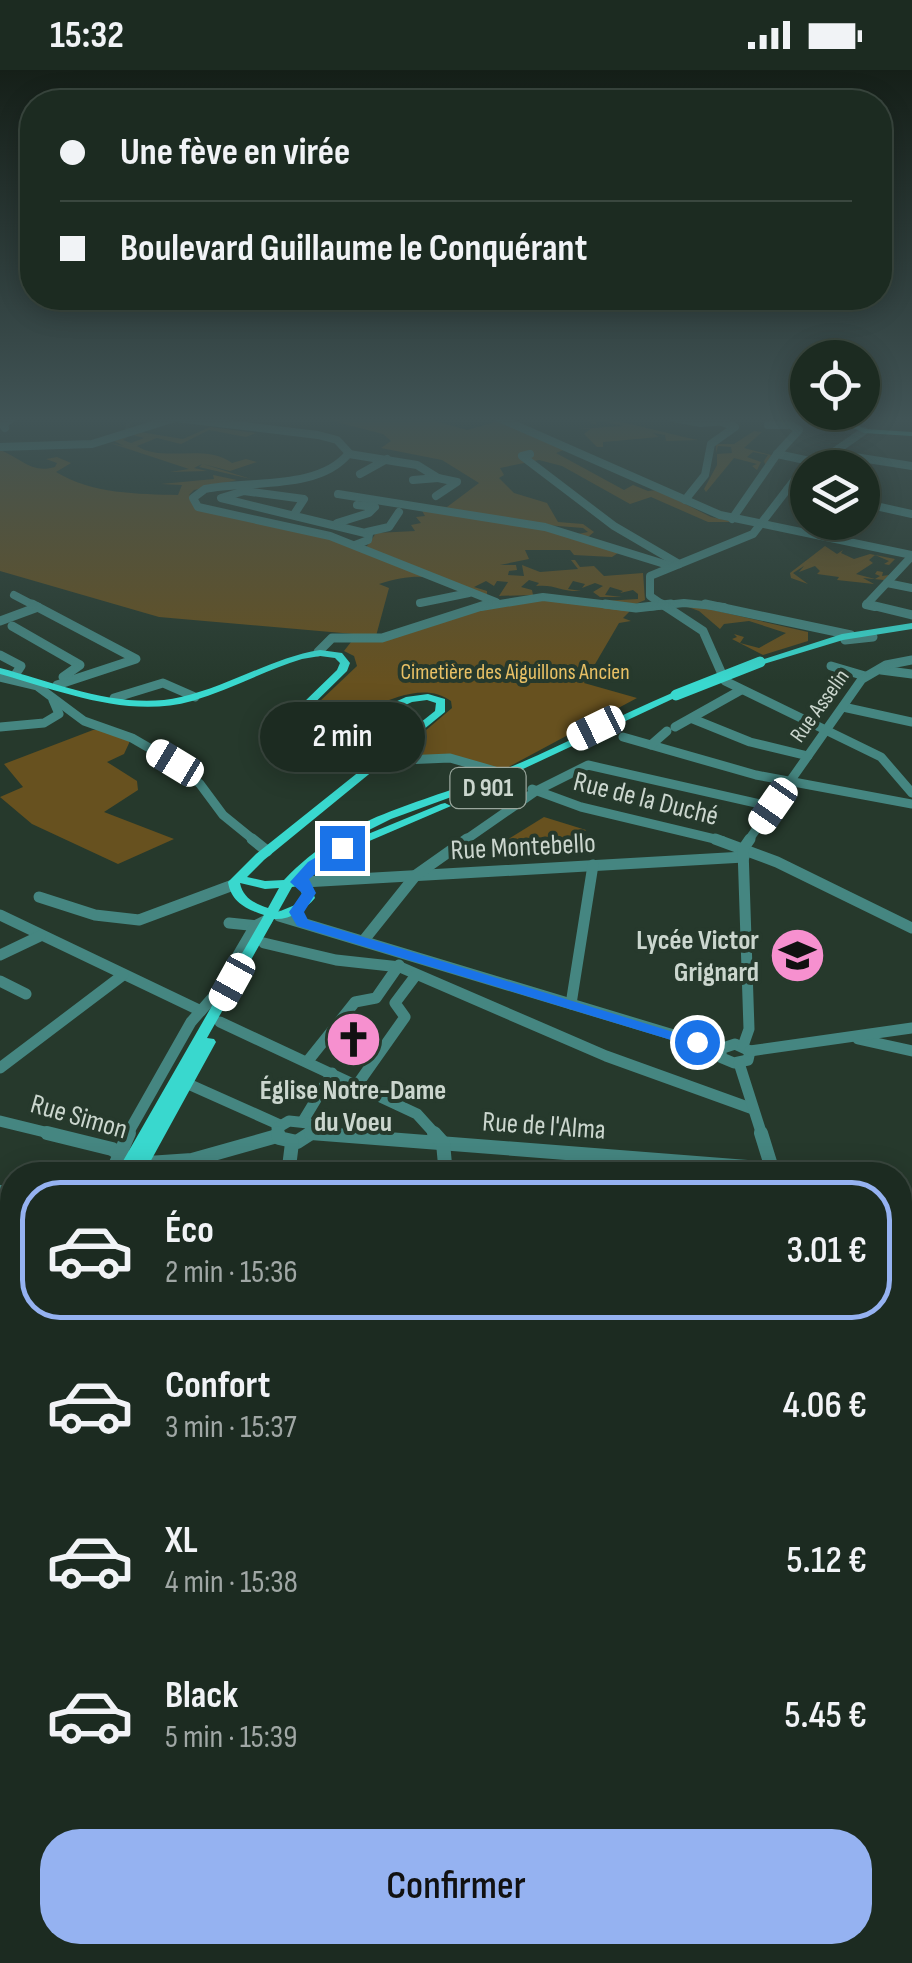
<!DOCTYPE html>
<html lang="fr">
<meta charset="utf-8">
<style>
:root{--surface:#1c2b21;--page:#29372e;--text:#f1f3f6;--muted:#a0a7a5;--line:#3a473f;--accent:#95b2f1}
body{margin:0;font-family:"Sofia Sans Condensed",sans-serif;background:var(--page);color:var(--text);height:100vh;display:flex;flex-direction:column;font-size:38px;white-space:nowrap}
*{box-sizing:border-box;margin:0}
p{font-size:32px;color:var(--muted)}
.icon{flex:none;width:55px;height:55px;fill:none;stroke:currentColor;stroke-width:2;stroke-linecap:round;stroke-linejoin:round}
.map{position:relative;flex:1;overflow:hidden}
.sheet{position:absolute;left:0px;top:1092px;width:912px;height:802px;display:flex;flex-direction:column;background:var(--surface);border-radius:40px 40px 0 0;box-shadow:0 5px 25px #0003,0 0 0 2px var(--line)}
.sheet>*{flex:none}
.banner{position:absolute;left:20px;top:20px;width:872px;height:220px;border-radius:40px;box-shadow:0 5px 25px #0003,0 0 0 2px var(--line);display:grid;align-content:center;height:220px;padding:0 40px;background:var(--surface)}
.tools{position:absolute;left:790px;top:270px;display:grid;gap:20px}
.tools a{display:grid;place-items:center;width:90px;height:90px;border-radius:50%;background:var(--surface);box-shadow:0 5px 25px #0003,0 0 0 2px var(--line);font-size:50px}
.end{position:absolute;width:45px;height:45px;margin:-22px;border:12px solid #1a73e8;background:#fff;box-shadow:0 0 0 5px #fff}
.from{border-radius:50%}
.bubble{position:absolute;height:70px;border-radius:35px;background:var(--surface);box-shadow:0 5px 25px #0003,0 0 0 2px var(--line);font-size:32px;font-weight:600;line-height:70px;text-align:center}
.car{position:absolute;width:30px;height:60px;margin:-30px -15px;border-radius:12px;box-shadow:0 0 8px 2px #0007;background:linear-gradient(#fff 24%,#345 0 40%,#fff 0 76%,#345 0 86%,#fff 0)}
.banner b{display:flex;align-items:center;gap:35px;height:95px;font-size:38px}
.banner b+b{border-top:2px solid var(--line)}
.banner i{width:25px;height:25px;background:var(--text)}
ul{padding:18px 0 0;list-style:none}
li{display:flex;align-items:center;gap:30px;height:140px;margin:0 20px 15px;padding:0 20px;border:5px solid transparent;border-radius:40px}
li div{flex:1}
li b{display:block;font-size:38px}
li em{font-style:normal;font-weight:600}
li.current{border-color:var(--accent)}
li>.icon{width:90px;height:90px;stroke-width:1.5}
.cta{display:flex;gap:20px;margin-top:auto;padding:20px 40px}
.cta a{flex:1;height:115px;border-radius:40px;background:var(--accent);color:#111;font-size:40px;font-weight:600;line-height:115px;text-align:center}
.status{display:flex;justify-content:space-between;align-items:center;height:70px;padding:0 50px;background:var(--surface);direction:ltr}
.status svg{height:28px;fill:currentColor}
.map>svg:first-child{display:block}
</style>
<div class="status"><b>15:32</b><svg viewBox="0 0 49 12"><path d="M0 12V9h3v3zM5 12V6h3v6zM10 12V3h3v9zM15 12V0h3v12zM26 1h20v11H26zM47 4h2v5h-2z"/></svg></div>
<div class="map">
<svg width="912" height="1893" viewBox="0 0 912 1893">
<rect width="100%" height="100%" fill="#26392c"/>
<!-- green -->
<g fill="#67511f">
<path d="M321,348h103l43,12 32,-9 67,28 -10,4 68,37 9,-5 15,6 9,-1 54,27 23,5h-26l-57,-25 -21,7 -68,-38 -23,-6 -39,8 4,7 -5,3 15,15 33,10 11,19 25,2 11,8 -6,5 36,13 -51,-15 15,-3 -5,-4 -37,-3 72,28 -6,4 -38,-2 -4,-5h-45l4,9 -29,6h16l1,5 -8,1 -1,4 16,1 -2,-11 18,7 38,-3 -7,-9h4l5,7 14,-1 10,10 39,-3 2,27 -12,5 -30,-4 35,-2v-5l-5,-4 -13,3 3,-2 -13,-4 -5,8 17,2h-22l-7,-5 10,-6 -8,-3 -13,5 3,-4 -12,-3 -5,8 13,2c-21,1 -25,-7 -45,-5l3,-3 -10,-3 -8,7 11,3 1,5 -39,1h5l9,-14 -11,-1 -3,5 -8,-5 -12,6 13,4v4c-31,-9 -56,-29 -108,-11l10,4 -13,48 -217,-19 -159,-46v-121c21,8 31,24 55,17l2,-4 -11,-4 11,-2 14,6 -15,9c36,22 82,22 122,23l4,-10 -21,-1 53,-5 -1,-4 24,5 -43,10 -5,5 5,1 2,9 113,25 56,19 11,-16 39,-2 -4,-6 10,-2 -5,-6 9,-1 -4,-7 4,-4 22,2 32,-24 -37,-23 -61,-12 10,-7 -8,-7z"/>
<path d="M582,348c38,0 79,15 116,22l-32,1 -1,-6 -12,-2 6,4 -56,5v5h-6l-13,-13 6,-5h-12l46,-3 -28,-6v5z"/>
<path d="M210,357l46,6 -10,4 -37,-7 -28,14 -24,-6 -20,8c26,17 69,-3 95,17l14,-4 11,3 -27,9 -27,-7 48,15 -52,-12 3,-3 -8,4 13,3 -37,1 19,-3 -79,-26 14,3 -10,-5 14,-4 -5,3 8,3 13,-5 -11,-3 7,-3 43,7z"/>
<path d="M754,361l8,1 -18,16 27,7 -5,12 -2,-6 4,-6 -15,-3 -6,5 14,5 -4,8 -5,-4 5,-2 -23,-6 -28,34 -2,-3 13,-24v-11l15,-1 -1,-6 -13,-1 -2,7v-9h18z"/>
<path d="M825,476l12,8 6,-4 -2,3 13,6 16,-5 25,5 -6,6 -5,-1 5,-3 -14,-6 -6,5 4,3 -17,11 19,5 5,-3 -5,-2 2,-3 6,1 -1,4 7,-1 -5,5 -21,-2 11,6 -37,-4 2,-3 -22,-3 3,-3 -5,-5 -16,6 5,-6 -11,7 15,11 -17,-6 -1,-5z"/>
<path d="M556,529l74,12 -7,7 8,3 -12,2 -35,60 53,15 -136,73 -21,-8 -88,-4 60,-51 -1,-7c-35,-26 -90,14 -124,29l-27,-10 57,-54 -3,-10 -10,-5 7,-9 39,-3 107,-35z"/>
<path d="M691,535l117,27v9l-45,14 -31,-16 5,-2 -3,-3 10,3 -4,6 19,5 27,-15 -37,-12 -25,3 -4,5 -21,-18 -11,-4z"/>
<path d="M93,660h11l26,11 -6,13 -17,8 30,19 1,9 -34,22 70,27 -56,25 -86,-40 -32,-27 23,-10 -19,-23z"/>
<path d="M544,747l42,13c-29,33 -47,36 -81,11z"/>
</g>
<!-- water -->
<rect fill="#07212a" x="900" y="1607" width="12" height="273"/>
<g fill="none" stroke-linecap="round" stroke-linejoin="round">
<!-- minor-tunnel -->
<path stroke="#3f5144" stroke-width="8" stroke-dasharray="8 4" stroke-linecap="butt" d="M126,355l4,1"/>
<!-- minor-far3 -->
<g stroke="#458681" stroke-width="8">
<path d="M176,348l142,17 19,5 12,13c-30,38 -101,27 -144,36l-12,9 5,9 132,29 166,66"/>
<path d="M499,348l221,97 192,40"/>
<path d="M674,348l27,5 25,-2"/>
<path d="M5,358l-2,-3 9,-7"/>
<path d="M0,377l92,-3 83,-26"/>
<path d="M349,384l68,11 21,13 19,4 -21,14"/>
<path d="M530,384l-8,2 92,70 65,38"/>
<path d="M777,384l42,9"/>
<path d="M836,384l76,12"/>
<path d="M811,398l53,-37"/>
<path d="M360,404l27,-15"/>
<path d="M413,410l25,-2"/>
<path d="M787,420l21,4"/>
<path d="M338,424l207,33 126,39"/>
<path d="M685,430l20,-25 6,-31 24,-17 -13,-5"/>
<path d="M862,433l50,11"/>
<path d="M295,443l9,-14 -60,-8 -23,7 148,36 -1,6 -13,5"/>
<path d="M732,449l45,-65 22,-24 -8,-5h-23"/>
<path d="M337,453l32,-10 6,-6 -18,-2"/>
<path d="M367,462l22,-5 10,-15"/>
<path d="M887,513l25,5"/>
<path d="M14,525l23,12"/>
<path d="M420,533l49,-10"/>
<path d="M481,537l62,-10 84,10"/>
<path d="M647,537l37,-4 40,4"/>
<path d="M666,537l-16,-11v-20l103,-42 43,-56 12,-8"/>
<path d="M875,537l-9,-2 46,-49"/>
</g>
<!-- minor-far2 -->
<g stroke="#458681" stroke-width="9">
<path d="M32,534l104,55 -79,26"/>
<path d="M605,534l31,4 35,-4"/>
<path d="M662,534l41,27 22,50 156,76 31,36"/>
<path d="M705,534l146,31"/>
<path d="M867,534l45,11"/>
<path d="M0,551l38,-14"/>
<path d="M12,556l68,39 -17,12"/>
<path d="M845,570l28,-3"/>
<path d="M318,582l14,-14h50l106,-34"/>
<path d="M0,585l21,11 -6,9"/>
<path d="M831,596l34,10"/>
<path d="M881,600l31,4"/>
<path d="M0,607l37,9 47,35 48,17 43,25 25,21 23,31 32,26"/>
<path d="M114,628l49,-15 32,14"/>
<path d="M843,637l69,15"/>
<path d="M693,649l57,23 58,14"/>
<path d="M0,657l44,-4 15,-9 -6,-14"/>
<path d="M675,657l66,-37"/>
<path d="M623,667l133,38 156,29"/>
<path d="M651,675l16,-14"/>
<path d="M380,691l70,-3 45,13"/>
<path d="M532,719l49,18 142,34"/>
<path d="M464,771l72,-50 52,-26 185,42"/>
<path d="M748,771l114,-162 24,-14 26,-5"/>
</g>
<!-- minor-far1 -->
<g stroke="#458681" stroke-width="11">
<path d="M252,769l15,12"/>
<path d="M715,769l62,23 135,66"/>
<path d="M304,812l440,-25"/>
<path d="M39,827l56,18 44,5 94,-35"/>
<path d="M0,845l201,96"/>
<path d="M279,846l441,133"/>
<path d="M229,853l30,3"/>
<path d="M364,870l52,-65 51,-36"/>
<path d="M264,873l72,17 64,7 206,89 147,53"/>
<path d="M0,885l40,-19"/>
<path d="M0,911l26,13"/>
<path d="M571,934l22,-139"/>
<path d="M220,952l197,92 19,21"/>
<path d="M858,969l54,12"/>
<path d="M735,974l15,7 -2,9 -14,3 -12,-5 -2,-9z"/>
<path d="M743,976l6,-17 -6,-180 7,-10"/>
<path d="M750,981l162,-23"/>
<path d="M307,992l48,-60 21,-4 23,-33"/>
<path d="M739,993l23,72"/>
<path d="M0,998l123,-93"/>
<path d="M186,1013l94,42"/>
<path d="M357,1015l48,-68 -10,-14 21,-28"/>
<path d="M0,1051l57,14"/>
<path d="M303,1051l29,-48"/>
<path d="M311,1063l30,2"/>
<path d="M127,1065l64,-113 23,-26 41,-70 12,-6"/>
<path d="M278,1065l-1,-7 12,-7 19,2 4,7 -3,5"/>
</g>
<!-- minor -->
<g stroke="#458681" stroke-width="14">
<path d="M47,1063l65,16 16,10 20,4 44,-3 85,-24"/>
<path d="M278,1063l1,5 18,4 14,-9"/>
<path d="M311,1063l461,36"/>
<path d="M434,1063l9,10 3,32"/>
<path d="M761,1063l13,42"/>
<path d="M111,1105l18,-42"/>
<path d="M288,1105l4,-32"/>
<path d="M0,1122l12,1"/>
<path d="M900,1167l12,-2"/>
<path d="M0,1295l12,-21"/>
</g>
<!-- major -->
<g fill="#39d8ce" fill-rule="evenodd">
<path d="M832,348h11l22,11 47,3v4l-48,-3z"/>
<path d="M912,553v6l-69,11 -83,25 -5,-3 87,-28z"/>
<path d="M320,580l22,3 8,10 -3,8 -68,67 1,3 10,2 30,-7 86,-39 22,-3 17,5v13l-181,148 -17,17 18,4 19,-1c63,-66 132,-74 212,-107 60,-24 117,-55 176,-80l4,-1 5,3 -175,82 -115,42 -54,27 -3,2 107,-44 4,-1 6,3 -105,45 -31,20 -8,-1 -8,9h9l7,19c-10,12 -25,22 -41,21l-67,119 7,1 2,3 -73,133h-28l149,-260c-18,-6 -33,-13 -36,-33l28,-28 179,-143 1,-8 -9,-3 -15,2c-43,19 -91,54 -140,44l-4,-9 69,-67 3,-7 -5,-5 -15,-2 -18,3c-38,12 -73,31 -110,42 -64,18 -131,-10 -192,-27v-6c57,15 122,43 181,29 49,-11 90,-39 139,-47zM240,813l25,6 14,-1 -11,20c-14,-5 -25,-10 -28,-25zM299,816l4,11 -8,8 -17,7 14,-25z"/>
<path d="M12,1295v21l-3,7 3,-1v23l-6,12 -6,2v-24l3,-6 -3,1v-23l6,-11z"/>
<path d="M0,1551l12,1v16l-12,1z"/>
<rect x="900" y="1562" width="12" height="18"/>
</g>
<!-- major-bridge -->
<path stroke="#39d8ce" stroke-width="11" d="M676,625l84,-33"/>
</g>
<!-- sky -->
<linearGradient id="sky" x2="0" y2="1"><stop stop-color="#151f18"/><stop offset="0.57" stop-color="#415456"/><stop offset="1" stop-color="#415456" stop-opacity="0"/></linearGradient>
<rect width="912" height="613" fill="url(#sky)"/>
<!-- route -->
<path fill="#1a73e8" d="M337,775l12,3 -40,31 7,14 -12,19 4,8 398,122 -15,4 -394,-120 -8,-14 13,-19 -12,-11 18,-20z"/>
<!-- icons -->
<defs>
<symbol id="school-disc" viewBox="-11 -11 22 22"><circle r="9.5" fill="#f690cf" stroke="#26392c"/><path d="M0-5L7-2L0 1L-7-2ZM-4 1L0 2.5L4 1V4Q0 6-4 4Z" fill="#111"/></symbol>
<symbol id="church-disc" viewBox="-11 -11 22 22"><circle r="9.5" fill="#f690cf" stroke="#26392c"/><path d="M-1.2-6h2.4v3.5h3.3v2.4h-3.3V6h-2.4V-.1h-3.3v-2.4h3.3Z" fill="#111"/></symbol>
</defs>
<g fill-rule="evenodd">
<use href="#school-disc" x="766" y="854" width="63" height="63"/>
<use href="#church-disc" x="322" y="938" width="63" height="63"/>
</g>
<g text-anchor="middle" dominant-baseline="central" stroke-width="8" stroke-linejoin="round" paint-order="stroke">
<!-- far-park labels -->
<g font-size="22" fill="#e8c065" stroke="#26392c">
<text x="515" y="602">Cimetière des Aiguillons Ancien</text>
</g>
<!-- far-street labels -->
<g font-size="22" fill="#cbd6ce" stroke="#26392c">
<text transform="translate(820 636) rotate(-54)">Rue Asselin</text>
</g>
<!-- shield labels -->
<rect fill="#26392c" stroke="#9aa79d" stroke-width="2.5" x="450.5" y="698" width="75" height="40" rx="8"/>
<g font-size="25" font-weight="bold" fill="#cbd6ce">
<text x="488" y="718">D 901</text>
</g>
<!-- street labels -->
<g font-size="28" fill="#cbd6ce" stroke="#26392c">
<text transform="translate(646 729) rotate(14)">Rue de la Duché</text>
<text transform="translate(523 777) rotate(-3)">Rue Montebello</text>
<text transform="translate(79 1047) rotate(16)">Rue Simon</text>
<text transform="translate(544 1056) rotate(4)">Rue de l'Alma</text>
</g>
<!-- poi labels -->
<g font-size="28" font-weight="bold" fill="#cbd6ce" stroke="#26392c" text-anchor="end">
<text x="759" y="870">Lycée Victor<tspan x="759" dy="32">Grignard</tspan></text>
<text x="353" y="1020" text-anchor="middle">Église Notre-Dame<tspan x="353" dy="32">du Voeu</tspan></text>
</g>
</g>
</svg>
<div class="tools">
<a><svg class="icon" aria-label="locate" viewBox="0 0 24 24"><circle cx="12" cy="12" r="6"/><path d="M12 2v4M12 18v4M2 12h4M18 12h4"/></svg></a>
<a><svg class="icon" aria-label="layers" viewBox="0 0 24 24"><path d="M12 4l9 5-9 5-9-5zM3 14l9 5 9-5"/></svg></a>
</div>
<i class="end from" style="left:697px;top:972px"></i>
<i class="end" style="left:342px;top:778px"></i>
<div class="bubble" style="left:260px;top:632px;width:165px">2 min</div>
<i class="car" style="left:596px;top:658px;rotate:244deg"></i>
<i class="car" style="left:175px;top:693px;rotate:301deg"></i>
<i class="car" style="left:773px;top:736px;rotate:215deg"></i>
<i class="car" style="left:232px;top:912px;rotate:209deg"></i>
<div class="banner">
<b><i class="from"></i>Une fève en virée</b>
<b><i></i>Boulevard Guillaume le Conquérant</b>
</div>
<section class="sheet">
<ul>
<li class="current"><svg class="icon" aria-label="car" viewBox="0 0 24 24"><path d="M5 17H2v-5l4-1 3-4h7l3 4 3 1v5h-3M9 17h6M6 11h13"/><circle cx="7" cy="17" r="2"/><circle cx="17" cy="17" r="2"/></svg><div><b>Éco</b><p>2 min · 15:36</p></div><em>3.01 €</em></li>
<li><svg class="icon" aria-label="car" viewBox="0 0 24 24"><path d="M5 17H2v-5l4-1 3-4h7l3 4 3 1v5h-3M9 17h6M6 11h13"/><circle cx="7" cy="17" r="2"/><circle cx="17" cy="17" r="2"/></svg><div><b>Confort</b><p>3 min · 15:37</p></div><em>4.06 €</em></li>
<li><svg class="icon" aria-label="car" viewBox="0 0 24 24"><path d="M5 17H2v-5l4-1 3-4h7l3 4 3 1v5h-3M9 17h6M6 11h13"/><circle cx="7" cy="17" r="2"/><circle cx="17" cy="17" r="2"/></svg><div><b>XL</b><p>4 min · 15:38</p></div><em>5.12 €</em></li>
<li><svg class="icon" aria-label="car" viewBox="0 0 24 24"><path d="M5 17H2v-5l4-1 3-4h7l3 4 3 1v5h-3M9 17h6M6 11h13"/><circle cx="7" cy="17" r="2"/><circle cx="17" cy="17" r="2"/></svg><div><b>Black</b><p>5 min · 15:39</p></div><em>5.45 €</em></li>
</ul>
<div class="cta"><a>Confirmer</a></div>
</section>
</div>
